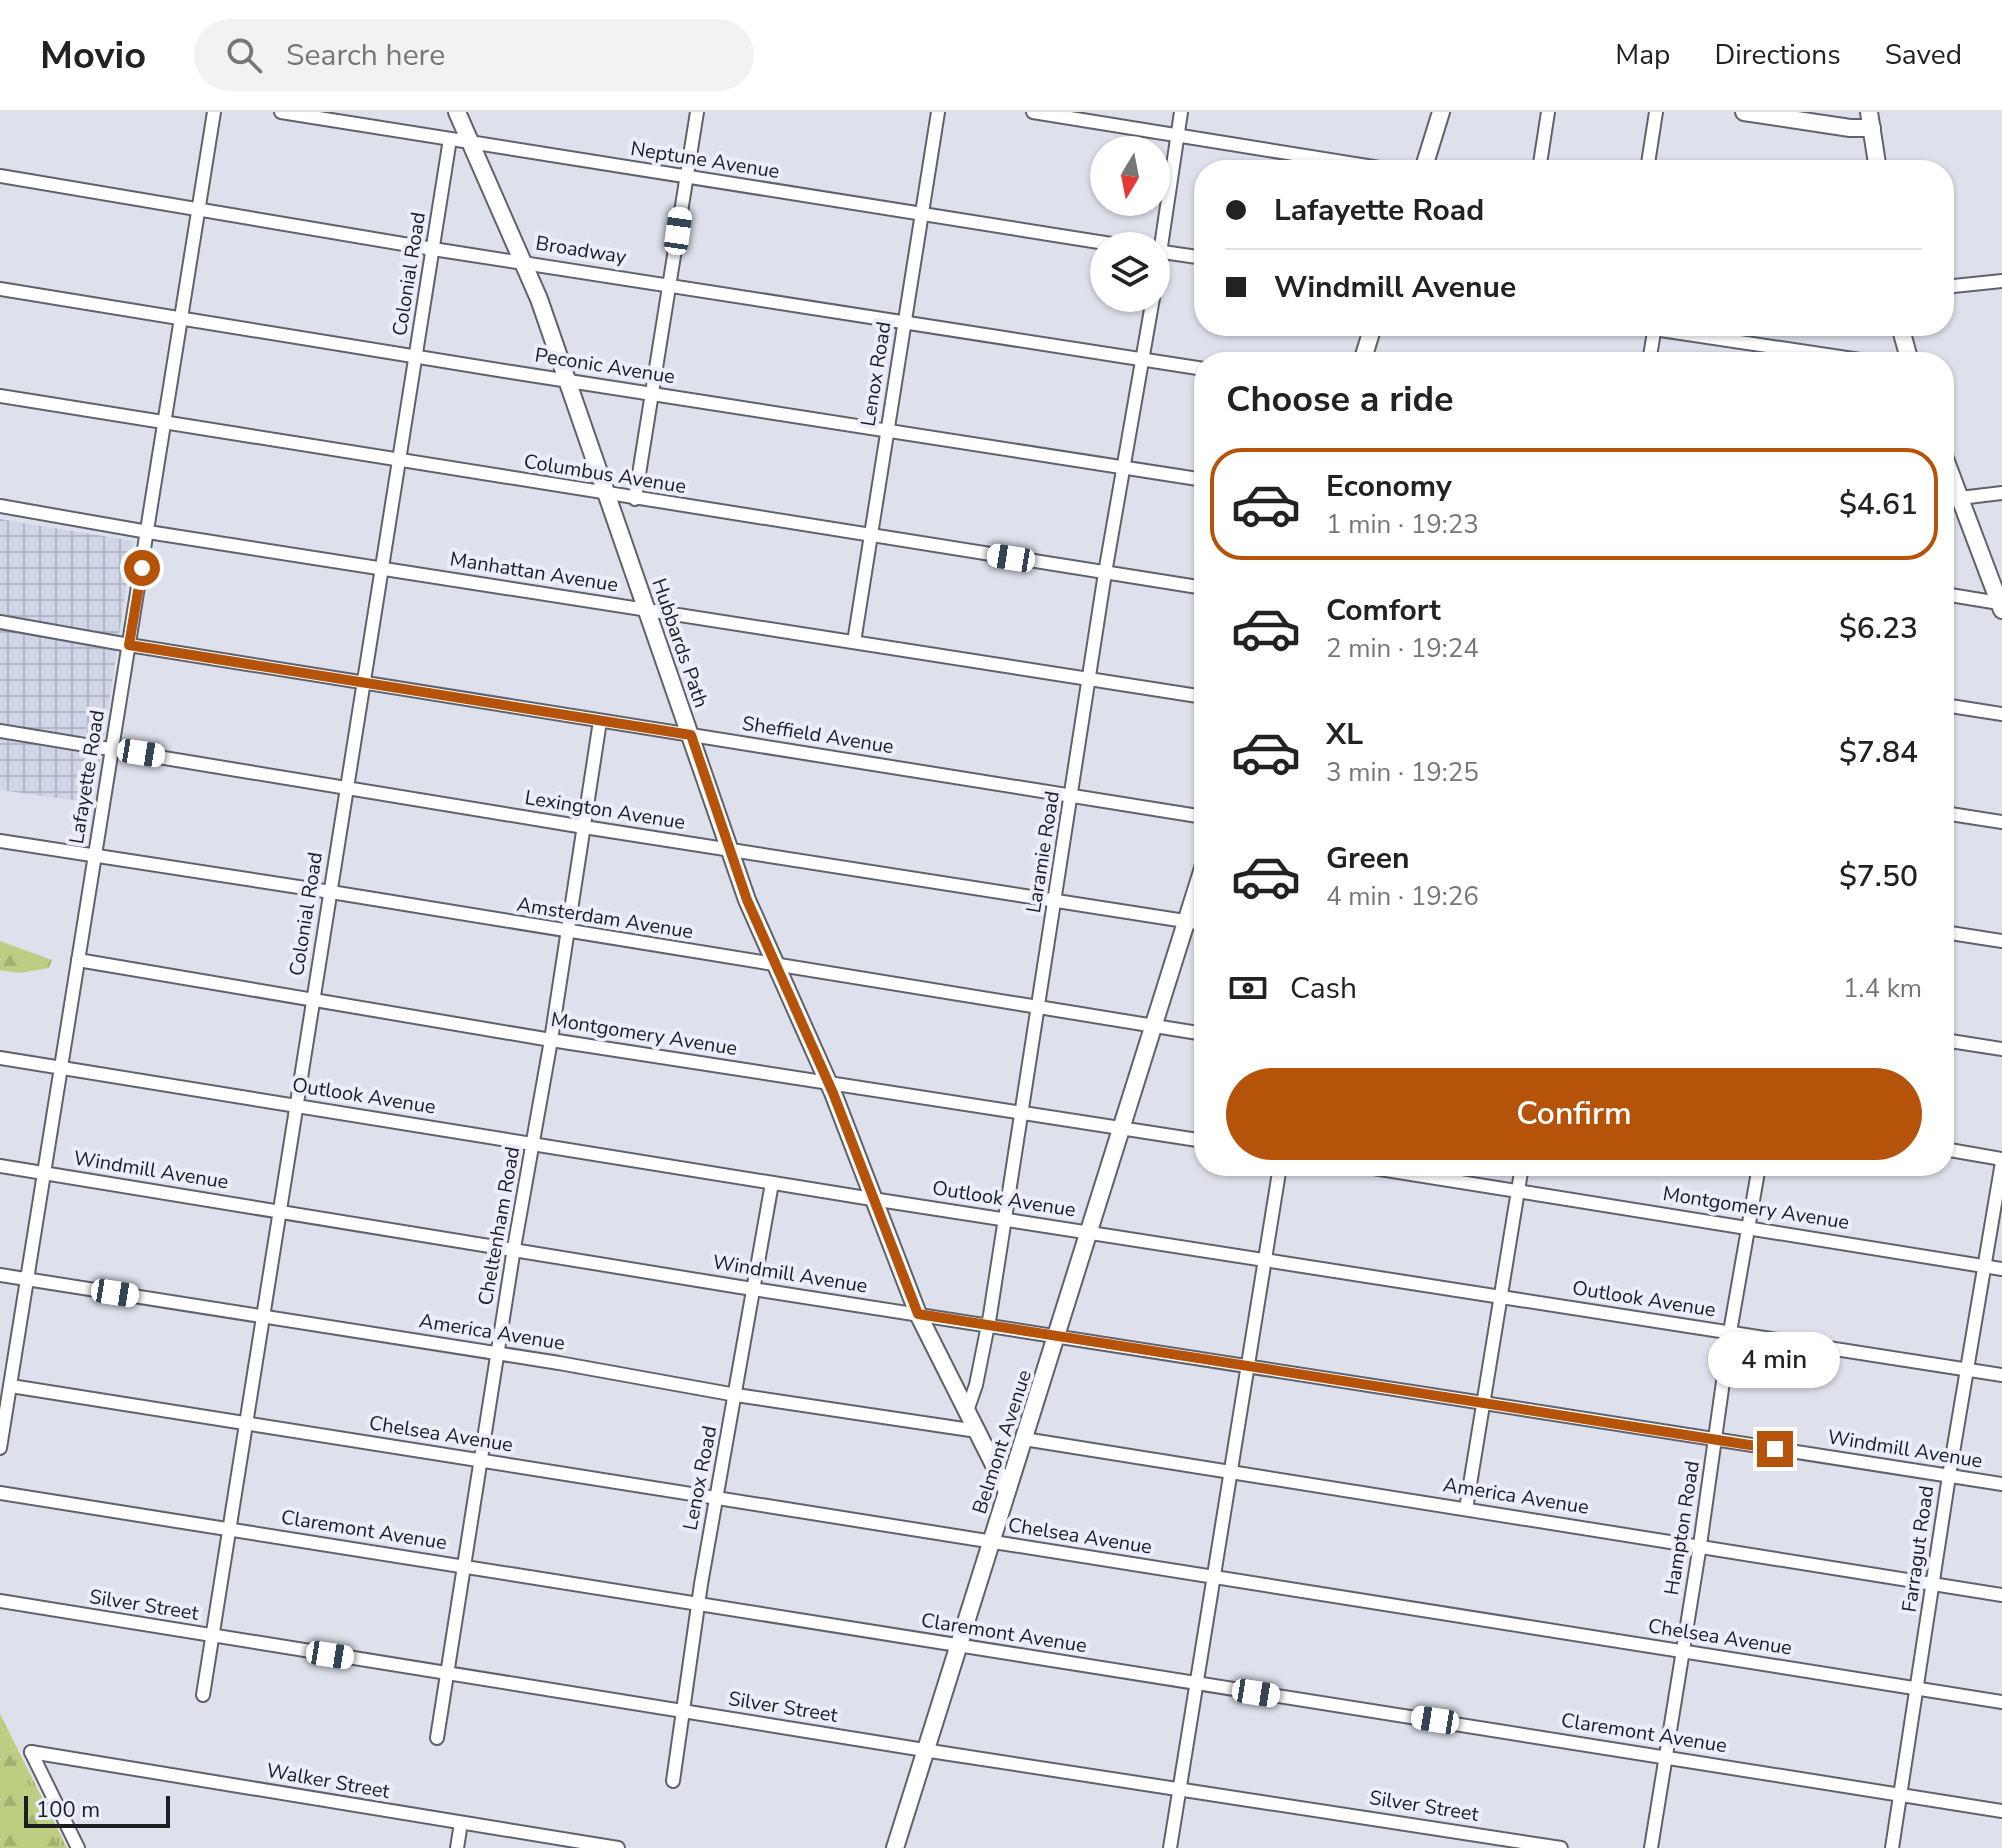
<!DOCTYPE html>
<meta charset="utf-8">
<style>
:root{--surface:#fff;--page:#f2f2f2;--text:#222;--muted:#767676;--line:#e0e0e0;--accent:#b45309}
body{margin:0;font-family:"Nunito Sans",sans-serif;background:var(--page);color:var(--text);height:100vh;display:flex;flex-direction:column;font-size:30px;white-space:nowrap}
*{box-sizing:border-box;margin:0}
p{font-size:26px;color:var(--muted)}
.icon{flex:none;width:44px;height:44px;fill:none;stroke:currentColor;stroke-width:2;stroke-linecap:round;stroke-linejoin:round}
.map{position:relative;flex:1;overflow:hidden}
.drawer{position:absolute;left:1194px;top:240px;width:760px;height:824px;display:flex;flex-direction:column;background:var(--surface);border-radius:32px;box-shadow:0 2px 6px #0004}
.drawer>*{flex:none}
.hud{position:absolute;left:1194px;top:48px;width:760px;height:176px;border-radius:32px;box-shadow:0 2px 6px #0004;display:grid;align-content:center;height:176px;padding:0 32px;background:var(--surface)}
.needle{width:52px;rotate:190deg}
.buttons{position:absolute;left:1090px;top:24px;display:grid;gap:16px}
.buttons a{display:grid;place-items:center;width:80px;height:80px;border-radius:50%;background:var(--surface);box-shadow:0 2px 6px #0004;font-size:40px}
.scale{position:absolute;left:24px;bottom:20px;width:146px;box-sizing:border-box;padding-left:8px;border:4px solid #1c1d21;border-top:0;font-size:22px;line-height:28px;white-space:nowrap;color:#1c1d21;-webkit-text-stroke:6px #ebeefa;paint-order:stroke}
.end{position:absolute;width:36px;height:36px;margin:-18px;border:10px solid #b45309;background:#fff;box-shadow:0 0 0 4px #fff}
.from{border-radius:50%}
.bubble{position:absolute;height:56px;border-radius:28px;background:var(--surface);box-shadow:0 2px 6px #0004;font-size:26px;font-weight:600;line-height:56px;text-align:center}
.car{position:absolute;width:24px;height:48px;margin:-24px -12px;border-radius:10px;box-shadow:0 0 6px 2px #0007;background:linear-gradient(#fff 24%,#345 0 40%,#fff 0 76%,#345 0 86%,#fff 0)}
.hud b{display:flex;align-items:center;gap:28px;height:76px;font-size:30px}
.hud b+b{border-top:2px solid var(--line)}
.hud i{width:20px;height:20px;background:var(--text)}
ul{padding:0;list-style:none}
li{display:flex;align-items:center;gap:24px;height:112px;margin:0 16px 12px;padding:0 16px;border:4px solid transparent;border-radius:32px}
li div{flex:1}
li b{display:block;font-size:30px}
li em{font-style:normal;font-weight:600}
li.active{border-color:var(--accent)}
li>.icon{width:72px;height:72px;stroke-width:1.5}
h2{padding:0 32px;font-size:36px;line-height:96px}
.pay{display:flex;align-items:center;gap:20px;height:88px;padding:0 32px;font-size:30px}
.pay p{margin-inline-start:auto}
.action{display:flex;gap:16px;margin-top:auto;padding:16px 32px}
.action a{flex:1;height:92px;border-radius:48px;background:var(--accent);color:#fff;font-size:32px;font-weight:600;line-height:92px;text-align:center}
header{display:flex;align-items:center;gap:48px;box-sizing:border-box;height:112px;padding:0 40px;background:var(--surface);border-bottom:2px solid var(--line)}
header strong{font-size:38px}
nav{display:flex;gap:44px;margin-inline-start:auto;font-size:28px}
.search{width:560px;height:72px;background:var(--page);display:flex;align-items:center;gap:20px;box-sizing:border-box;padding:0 28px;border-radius:44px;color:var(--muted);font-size:30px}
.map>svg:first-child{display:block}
</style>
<header>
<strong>Movio</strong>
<div class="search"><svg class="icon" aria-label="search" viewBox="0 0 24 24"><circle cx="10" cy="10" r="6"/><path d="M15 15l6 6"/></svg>Search here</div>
<nav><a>Map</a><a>Directions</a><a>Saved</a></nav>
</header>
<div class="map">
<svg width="2002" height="1736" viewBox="0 0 2002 1736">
<defs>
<pattern id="industrial-grid" width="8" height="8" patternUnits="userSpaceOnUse" patternTransform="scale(2)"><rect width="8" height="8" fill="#cfd5e7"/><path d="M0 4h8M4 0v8" fill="none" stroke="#b1b6c6"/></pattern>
<pattern id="grass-tufts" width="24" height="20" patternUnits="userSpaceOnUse" patternTransform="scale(2)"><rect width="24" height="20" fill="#bdce83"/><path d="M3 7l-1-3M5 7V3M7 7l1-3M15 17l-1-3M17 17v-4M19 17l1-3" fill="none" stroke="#a2b071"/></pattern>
<pattern id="forest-firs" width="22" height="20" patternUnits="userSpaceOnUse" patternTransform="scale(2)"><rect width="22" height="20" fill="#bdce83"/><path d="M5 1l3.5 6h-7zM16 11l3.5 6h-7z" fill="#a2b071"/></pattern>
</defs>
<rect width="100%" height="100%" fill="#dee1ec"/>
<!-- industrial -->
<path fill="url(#industrial-grid)" d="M0,407l133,22 -39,262 -94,-13z"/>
<!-- grass -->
<path fill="url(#grass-tufts)" d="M0,1602l67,134h-67z"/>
<!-- forest -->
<g fill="url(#forest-firs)">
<path d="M0,829l52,19 -3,8 -29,5 -20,-3z"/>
<path d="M0,1621l59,115h-59z"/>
</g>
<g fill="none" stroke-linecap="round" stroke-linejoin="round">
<defs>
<g id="street">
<path d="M281,0l843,134"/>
<path d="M1033,0l359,58"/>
<path d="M1539,58l9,-58"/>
<path d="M1647,58l9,-58"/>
<path d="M0,64l433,73 771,120"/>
<path d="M1156,139l48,7"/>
<path d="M1156,168l25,-168"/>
<path d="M1944,175l58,-6"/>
<path d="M0,177l511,83 693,108"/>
<path d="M1634,214l239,36"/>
<path d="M1649,250l6,-36"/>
<path d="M0,284l1204,192"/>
<path d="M1960,386l42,-5"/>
<path d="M635,387l62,-387"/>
<path d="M0,394l148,26 1056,165"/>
<path d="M1944,482l55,9"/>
<path d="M0,510l129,23 1075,172"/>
<path d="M854,530l84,-530"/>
<path d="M1944,593l58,9"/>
<path d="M0,619l584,96 620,97"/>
<path d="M1944,701l58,9"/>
<path d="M0,729l331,51 873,142"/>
<path d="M1944,820l58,9"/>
<path d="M78,848l473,80 653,101"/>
<path d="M1944,928l58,9"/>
<path d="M0,946l866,140 1136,177"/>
<path d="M1944,1037l58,10"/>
<path d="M0,1054l740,121 1262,197"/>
<path d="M1361,1054l641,103"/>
<path d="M0,1163l559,88 177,32 241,36"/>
<path d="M11,1274l1991,316"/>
<path d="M967,1299l9,-26 14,-70 115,-742 48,-275"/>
<path d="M1024,1327l978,156"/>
<path d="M0,1336l214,-1336"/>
<path d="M0,1381l2002,318"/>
<path d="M1466,1397l56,-343"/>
<path d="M0,1489l943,152 618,95"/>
<path d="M203,1583l247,-1556"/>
<path d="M437,1626l77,-490 37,-208 49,-319"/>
<path d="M31,1640l587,96"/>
<path d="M31,1640l47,96"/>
<path d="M673,1669l28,-197 71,-401"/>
<path d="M457,1736l4,-25"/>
<path d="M1170,1736l110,-682"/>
<path d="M1651,1736l49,-303 30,-213 29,-166"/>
<path d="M1892,1736l57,-372 53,-314"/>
</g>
<g id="secondary">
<path d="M457,0l82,187 208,601 86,193 85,221 89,177"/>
<path d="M1744,0l106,16h22"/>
<path d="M1869,0l9,58"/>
<path d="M1423,58l18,-58"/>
<path d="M1900,214l10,36"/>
<path d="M1362,250l11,-36"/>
<path d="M1944,344l58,154"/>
<path d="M895,1736l309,-983"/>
</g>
</defs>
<!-- street casing -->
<use href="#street" stroke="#5f626c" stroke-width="16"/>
<!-- secondary casing -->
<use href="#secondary" stroke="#5f626c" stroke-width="20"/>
<!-- street -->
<use href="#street" stroke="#fff" stroke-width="12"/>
<!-- secondary -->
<use href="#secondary" stroke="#fff" stroke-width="16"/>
</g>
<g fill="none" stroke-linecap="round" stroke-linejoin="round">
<!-- route -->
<path stroke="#b45309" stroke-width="10" d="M142,456l-13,77 562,90 56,165 86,193 85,221 857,135"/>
</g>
<g text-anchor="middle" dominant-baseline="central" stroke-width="8" stroke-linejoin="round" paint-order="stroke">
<!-- street labels -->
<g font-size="20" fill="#1c1d21" stroke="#ebeefa">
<text transform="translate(705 48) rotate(9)">Neptune Avenue</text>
<text transform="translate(581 138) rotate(9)">Broadway</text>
<text transform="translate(409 162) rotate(-81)">Colonial Road</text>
<text transform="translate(605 254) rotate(9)">Peconic Avenue</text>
<text transform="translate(876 262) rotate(-81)">Lenox Road</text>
<text transform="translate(605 362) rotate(9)">Columbus Avenue</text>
<text transform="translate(534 460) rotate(9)">Manhattan Avenue</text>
<text transform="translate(680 531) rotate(71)">Hubbards Path</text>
<text transform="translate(818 623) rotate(9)">Sheffield Avenue</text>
<text transform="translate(87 665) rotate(-81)">Lafayette Road</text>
<text transform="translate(605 698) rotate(9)">Lexington Avenue</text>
<text transform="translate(1043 740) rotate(-81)">Laramie Road</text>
<text transform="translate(306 802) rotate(-81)">Colonial Road</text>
<text transform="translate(605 806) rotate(9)">Amsterdam Avenue</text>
<text transform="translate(644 922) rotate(9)">Montgomery Avenue</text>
<text transform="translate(364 984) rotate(9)">Outlook Avenue</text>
<text transform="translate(151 1058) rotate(9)">Windmill Avenue</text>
<text transform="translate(1004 1087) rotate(9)">Outlook Avenue</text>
<text transform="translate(1756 1096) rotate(9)">Montgomery Avenue</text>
<text transform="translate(499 1114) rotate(-80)">Cheltenham Road</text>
<text transform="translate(790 1162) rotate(9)">Windmill Avenue</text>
<text transform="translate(1644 1187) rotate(9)">Outlook Avenue</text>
<text transform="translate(492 1220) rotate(9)">America Avenue</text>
<text transform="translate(441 1322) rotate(9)">Chelsea Avenue</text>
<text transform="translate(1002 1330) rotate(-72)">Belmont Avenue</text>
<text transform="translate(1905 1337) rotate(9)">Windmill Avenue</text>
<text transform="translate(700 1366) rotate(-79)">Lenox Road</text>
<text transform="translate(1516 1384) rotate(9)">America Avenue</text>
<text transform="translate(1682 1416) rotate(-81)">Hampton Road</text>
<text transform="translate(364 1418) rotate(9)">Claremont Avenue</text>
<text transform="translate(1080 1424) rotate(9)">Chelsea Avenue</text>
<text transform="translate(1918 1437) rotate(-82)">Farragut Road</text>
<text transform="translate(144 1493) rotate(9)">Silver Street</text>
<text transform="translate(1004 1521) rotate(9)">Claremont Avenue</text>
<text transform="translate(1720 1525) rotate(9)">Chelsea Avenue</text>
<text transform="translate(783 1595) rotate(9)">Silver Street</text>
<text transform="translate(1644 1621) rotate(9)">Claremont Avenue</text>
<text transform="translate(328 1669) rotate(10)">Walker Street</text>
<text transform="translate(1424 1694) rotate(9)">Silver Street</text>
</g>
</g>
</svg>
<div class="buttons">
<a><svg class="needle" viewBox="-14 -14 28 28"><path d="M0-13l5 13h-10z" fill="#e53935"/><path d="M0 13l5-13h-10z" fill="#767676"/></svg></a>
<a><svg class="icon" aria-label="layers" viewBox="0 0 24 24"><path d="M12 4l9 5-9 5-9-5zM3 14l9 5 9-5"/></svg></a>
</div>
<div class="scale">100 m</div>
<i class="end from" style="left:142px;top:456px"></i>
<i class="end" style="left:1775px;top:1337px"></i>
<div class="bubble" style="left:1708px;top:1220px;width:132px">4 min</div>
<i class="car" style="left:678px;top:119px;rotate:8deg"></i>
<i class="car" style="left:1011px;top:446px;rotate:279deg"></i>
<i class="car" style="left:141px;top:641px;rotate:99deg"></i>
<i class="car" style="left:115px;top:1181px;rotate:99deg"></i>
<i class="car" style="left:330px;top:1543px;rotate:99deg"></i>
<i class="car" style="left:1256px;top:1581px;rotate:99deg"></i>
<i class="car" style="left:1435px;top:1608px;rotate:279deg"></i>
<div class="hud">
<b><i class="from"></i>Lafayette Road</b>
<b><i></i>Windmill Avenue</b>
</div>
<section class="drawer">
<h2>Choose a ride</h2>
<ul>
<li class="active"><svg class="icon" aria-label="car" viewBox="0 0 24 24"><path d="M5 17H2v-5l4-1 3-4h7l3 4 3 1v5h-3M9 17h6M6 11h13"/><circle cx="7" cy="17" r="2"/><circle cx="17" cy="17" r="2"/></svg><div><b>Economy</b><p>1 min · 19:23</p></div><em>$4.61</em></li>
<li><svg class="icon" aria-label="car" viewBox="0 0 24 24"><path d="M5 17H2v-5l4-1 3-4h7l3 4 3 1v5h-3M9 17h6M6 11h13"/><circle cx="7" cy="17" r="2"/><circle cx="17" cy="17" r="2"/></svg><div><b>Comfort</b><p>2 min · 19:24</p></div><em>$6.23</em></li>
<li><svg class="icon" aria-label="car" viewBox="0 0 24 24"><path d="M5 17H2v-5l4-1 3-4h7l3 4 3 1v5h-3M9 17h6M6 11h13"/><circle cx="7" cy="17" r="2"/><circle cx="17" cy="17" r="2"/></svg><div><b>XL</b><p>3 min · 19:25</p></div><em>$7.84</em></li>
<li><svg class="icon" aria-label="car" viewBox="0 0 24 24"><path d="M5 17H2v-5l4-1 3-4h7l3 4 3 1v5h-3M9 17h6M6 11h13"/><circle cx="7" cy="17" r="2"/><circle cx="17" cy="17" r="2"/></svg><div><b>Green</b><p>4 min · 19:26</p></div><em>$7.50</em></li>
</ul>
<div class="pay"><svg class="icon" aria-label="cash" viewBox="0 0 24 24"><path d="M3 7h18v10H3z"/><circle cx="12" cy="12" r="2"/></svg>Cash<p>1.4 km</p></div>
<div class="action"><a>Confirm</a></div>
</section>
</div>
